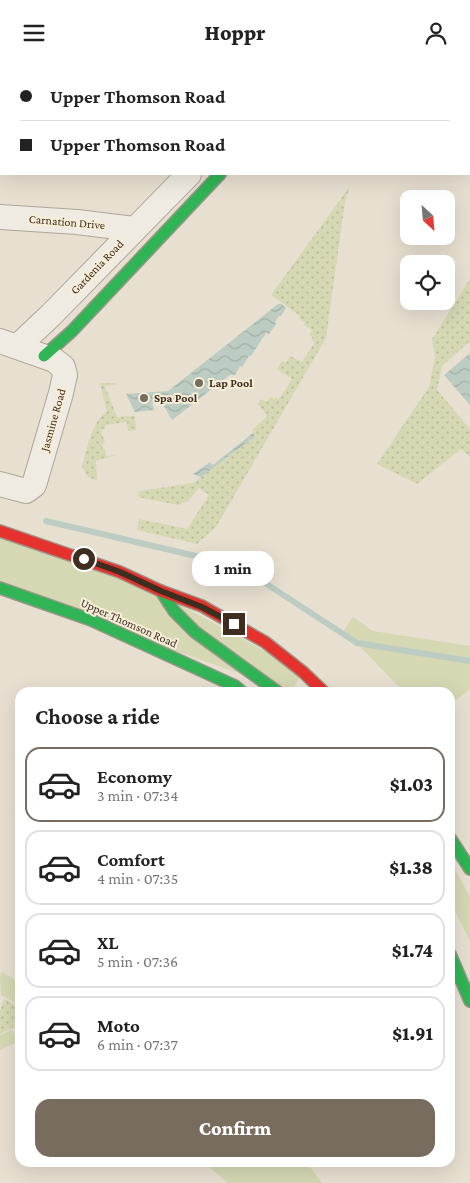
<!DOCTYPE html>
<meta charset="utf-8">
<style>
:root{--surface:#fff;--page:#f6f6f6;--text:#222;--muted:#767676;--line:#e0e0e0;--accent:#786c5e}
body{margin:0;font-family:"Crimson Pro",serif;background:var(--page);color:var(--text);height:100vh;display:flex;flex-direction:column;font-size:19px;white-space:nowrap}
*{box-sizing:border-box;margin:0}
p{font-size:16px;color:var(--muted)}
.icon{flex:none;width:28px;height:28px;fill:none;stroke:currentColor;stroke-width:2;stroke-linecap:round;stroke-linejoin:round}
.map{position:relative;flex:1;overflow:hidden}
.drawer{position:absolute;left:15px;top:622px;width:440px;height:480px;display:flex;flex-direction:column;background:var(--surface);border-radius:15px;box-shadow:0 5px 20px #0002}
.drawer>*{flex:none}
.banner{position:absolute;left:0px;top:0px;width:470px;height:110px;box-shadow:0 5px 20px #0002;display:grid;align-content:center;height:110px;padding:0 20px;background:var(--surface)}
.needle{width:32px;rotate:154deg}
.tools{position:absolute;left:400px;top:125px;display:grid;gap:10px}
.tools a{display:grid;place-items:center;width:55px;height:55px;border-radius:10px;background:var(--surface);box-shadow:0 5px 20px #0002;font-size:25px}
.end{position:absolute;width:22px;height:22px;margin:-11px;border:6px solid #3d2e20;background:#fff;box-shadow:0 0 0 2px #fff}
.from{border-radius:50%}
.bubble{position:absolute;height:35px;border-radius:15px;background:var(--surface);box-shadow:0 5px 20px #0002;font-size:16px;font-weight:800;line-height:35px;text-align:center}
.banner b{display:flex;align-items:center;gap:18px;height:48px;font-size:19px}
.banner b+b{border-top:1px solid var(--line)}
.banner i{width:12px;height:12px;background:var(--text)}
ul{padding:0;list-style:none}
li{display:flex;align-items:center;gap:15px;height:75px;margin:0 10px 8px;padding:0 10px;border:2px solid var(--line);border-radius:15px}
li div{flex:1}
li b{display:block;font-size:19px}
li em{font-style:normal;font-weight:800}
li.current{border-color:var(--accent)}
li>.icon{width:45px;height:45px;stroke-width:1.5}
h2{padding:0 20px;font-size:22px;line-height:60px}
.primary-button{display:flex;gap:10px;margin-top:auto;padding:10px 20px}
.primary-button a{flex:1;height:58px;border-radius:15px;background:var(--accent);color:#fff;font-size:20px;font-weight:800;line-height:58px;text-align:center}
header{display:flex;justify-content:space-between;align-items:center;height:65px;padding:0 20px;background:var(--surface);font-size:22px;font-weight:800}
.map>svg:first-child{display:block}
</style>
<header><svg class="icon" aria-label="menu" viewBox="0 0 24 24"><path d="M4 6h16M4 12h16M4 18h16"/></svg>Hoppr<svg class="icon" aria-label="person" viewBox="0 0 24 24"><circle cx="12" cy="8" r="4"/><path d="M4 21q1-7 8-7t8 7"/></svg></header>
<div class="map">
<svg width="470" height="1118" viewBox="0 0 470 1118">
<defs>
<pattern id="garden-dots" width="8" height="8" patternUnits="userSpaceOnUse" patternTransform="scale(1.25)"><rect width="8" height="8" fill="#d6d7b3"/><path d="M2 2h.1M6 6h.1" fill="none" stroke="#b9b99a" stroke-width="1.8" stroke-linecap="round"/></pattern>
<pattern id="water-waves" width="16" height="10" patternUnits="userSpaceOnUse" patternTransform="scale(1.25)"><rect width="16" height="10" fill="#bcccc2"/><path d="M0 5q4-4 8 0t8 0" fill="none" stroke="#a2b0a6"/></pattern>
</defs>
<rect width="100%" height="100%" fill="#e7e0d1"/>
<!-- green -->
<g fill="#d6d7b3">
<path d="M0,466l120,41 183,100 -12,20 -291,-104z"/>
<path d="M353,552l20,14 97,15v43l-20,16v-12l-46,-1 -60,-62z"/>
<path d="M450,795l20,37v44l-20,-40z"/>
<path d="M2,907l18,11v22l-19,-10 -1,-19z"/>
<path d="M12,965l8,11 -20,9v-15z"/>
<path d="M204,1098h103l15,20h-94z"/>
</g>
<!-- garden -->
<g fill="url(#garden-dots)">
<path d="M350,121l-5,16 -19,136 -110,189 -19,17 -60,-14 2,-11 48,10 22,-34 -10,-7 -11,13 -10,4 -40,-8 1,-6 54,-8 61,-46v-4l-2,-3 15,-14 -9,-12 3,-5 6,3 3,-5 4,2 2,-2 3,2 13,-20 -15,-10 5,-8 4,2 4,-7 12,6 13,-20 -4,-2 2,-3 -4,-2 3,-5 -8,-5 1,-3 -6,-3 1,-3 -29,-21z"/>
<path d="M470,214v62l-28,25 -5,24 33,39v28l-9,-8 -44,35 -40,-20 52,-77 6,-30 -3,-18z"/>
<path d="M100,318h16l-1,2 -10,1 12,31 18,-1 1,14 -8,1 -1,-9 -22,3v4l-4,1 4,13 -3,1 1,5h2l1,7 11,-1 -21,6 1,20 -10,-5 -5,-10c5,-16 10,-46 25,-54z"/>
<path d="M4,934l16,9v16l-20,10v-22z"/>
</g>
<!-- water -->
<g fill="url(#water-waves)">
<path d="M278,239h4l4,4 -5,8h-2l-4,6 1,2 -7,10 -3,-1 -15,23h-2l-7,11 -2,-1 -5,9h-5l-58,45 -10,-17 -12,1 3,1 1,5 -19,2 -9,-18 42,-3z"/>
<path d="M470,288v52l-26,-30z"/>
<path d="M254,367v5l-53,40 -8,-3 17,-12 3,3z"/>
</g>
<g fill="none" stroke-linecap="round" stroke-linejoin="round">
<!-- stream -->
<path stroke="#bcccc2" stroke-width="6" d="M46,456l193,45 118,77 113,18"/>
<defs>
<g id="street">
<path d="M101,1l6,-1"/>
<path d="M265,1l1,-1"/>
<path d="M294,1l1,-1"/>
<path d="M0,3h1"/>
<path d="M0,152l77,5 57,7"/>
<path d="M0,276l54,19 9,7 2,8 -4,18 -27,92 -8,6 -26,-7"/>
<path d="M18,281l33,-31 138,-141"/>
</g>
<g id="fast">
<path d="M44,291l28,-25 148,-157"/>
<path d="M0,523l91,32 144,66 8,7"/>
<path d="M161,526l13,20 21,21 84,61"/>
<path d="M450,773l20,31"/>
<path d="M450,889l20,47"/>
</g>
<path id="jam" d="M0,466l120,41 41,19 41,15 63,36 38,30 22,21"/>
</defs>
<!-- street casing -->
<use href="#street" stroke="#ada599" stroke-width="26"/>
<!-- fast casing -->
<use href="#fast" stroke="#9c958a" stroke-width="14"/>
<!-- jam casing -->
<use href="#jam" stroke="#9c958a" stroke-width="14"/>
<!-- street -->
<use href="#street" stroke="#efebe3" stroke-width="24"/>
<!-- fast -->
<use href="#fast" stroke="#30b455" stroke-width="11"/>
<!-- jam -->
<use href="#jam" stroke="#e5322d" stroke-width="11"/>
</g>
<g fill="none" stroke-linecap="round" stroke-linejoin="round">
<!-- route -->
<path stroke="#3d2e20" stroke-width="6" d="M84,494l36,13 41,19 41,16 32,17"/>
</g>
<!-- markers -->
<g fill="#786c5e" stroke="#f7eed8" stroke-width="2">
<circle cx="199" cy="318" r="5"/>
<circle cx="144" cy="333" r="5"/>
</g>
<g text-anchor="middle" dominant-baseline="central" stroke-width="4" stroke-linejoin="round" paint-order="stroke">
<!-- street labels -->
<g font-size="12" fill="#3d2e20" stroke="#f7eed8">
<text transform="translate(67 157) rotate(5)">Carnation Drive</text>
<text transform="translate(97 202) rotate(-46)">Gardenia Road</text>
<text transform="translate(53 355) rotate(-74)">Jasmine Road</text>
<text transform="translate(129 558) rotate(24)">Upper Thomson Road</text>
</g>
<!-- poi labels -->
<g font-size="12" font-weight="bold" fill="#3d2e20" stroke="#f7eed8" text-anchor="start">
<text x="209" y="318">Lap Pool</text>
<text x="154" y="333">Spa Pool</text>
</g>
</g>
</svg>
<div class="tools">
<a><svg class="needle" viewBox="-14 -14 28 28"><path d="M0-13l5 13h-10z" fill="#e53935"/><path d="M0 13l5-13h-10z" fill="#767676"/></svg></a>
<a><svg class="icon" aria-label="locate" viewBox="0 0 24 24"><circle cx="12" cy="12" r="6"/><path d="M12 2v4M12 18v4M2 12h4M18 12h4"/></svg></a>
</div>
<i class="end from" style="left:84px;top:494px"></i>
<i class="end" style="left:234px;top:559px"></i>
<div class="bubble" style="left:192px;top:486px;width:82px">1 min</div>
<div class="banner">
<b><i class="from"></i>Upper Thomson Road</b>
<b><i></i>Upper Thomson Road</b>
</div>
<section class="drawer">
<h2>Choose a ride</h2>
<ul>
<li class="current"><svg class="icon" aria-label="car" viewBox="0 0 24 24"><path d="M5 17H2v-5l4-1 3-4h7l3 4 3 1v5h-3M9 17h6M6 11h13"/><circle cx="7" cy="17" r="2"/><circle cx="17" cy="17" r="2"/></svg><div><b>Economy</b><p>3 min · 07:34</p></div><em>$1.03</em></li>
<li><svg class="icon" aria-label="car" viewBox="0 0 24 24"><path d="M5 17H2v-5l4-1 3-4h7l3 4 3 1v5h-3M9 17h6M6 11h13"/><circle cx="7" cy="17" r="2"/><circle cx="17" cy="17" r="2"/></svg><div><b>Comfort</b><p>4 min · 07:35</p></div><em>$1.38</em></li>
<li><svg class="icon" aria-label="car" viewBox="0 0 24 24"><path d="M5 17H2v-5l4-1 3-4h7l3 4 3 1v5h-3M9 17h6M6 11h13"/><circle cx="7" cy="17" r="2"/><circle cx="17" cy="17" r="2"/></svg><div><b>XL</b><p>5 min · 07:36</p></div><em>$1.74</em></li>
<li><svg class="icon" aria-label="car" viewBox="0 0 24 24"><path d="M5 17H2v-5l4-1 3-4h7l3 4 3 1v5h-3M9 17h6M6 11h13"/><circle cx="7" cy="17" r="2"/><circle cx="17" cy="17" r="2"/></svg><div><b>Moto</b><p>6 min · 07:37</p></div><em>$1.91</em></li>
</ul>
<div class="primary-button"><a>Confirm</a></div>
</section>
</div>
